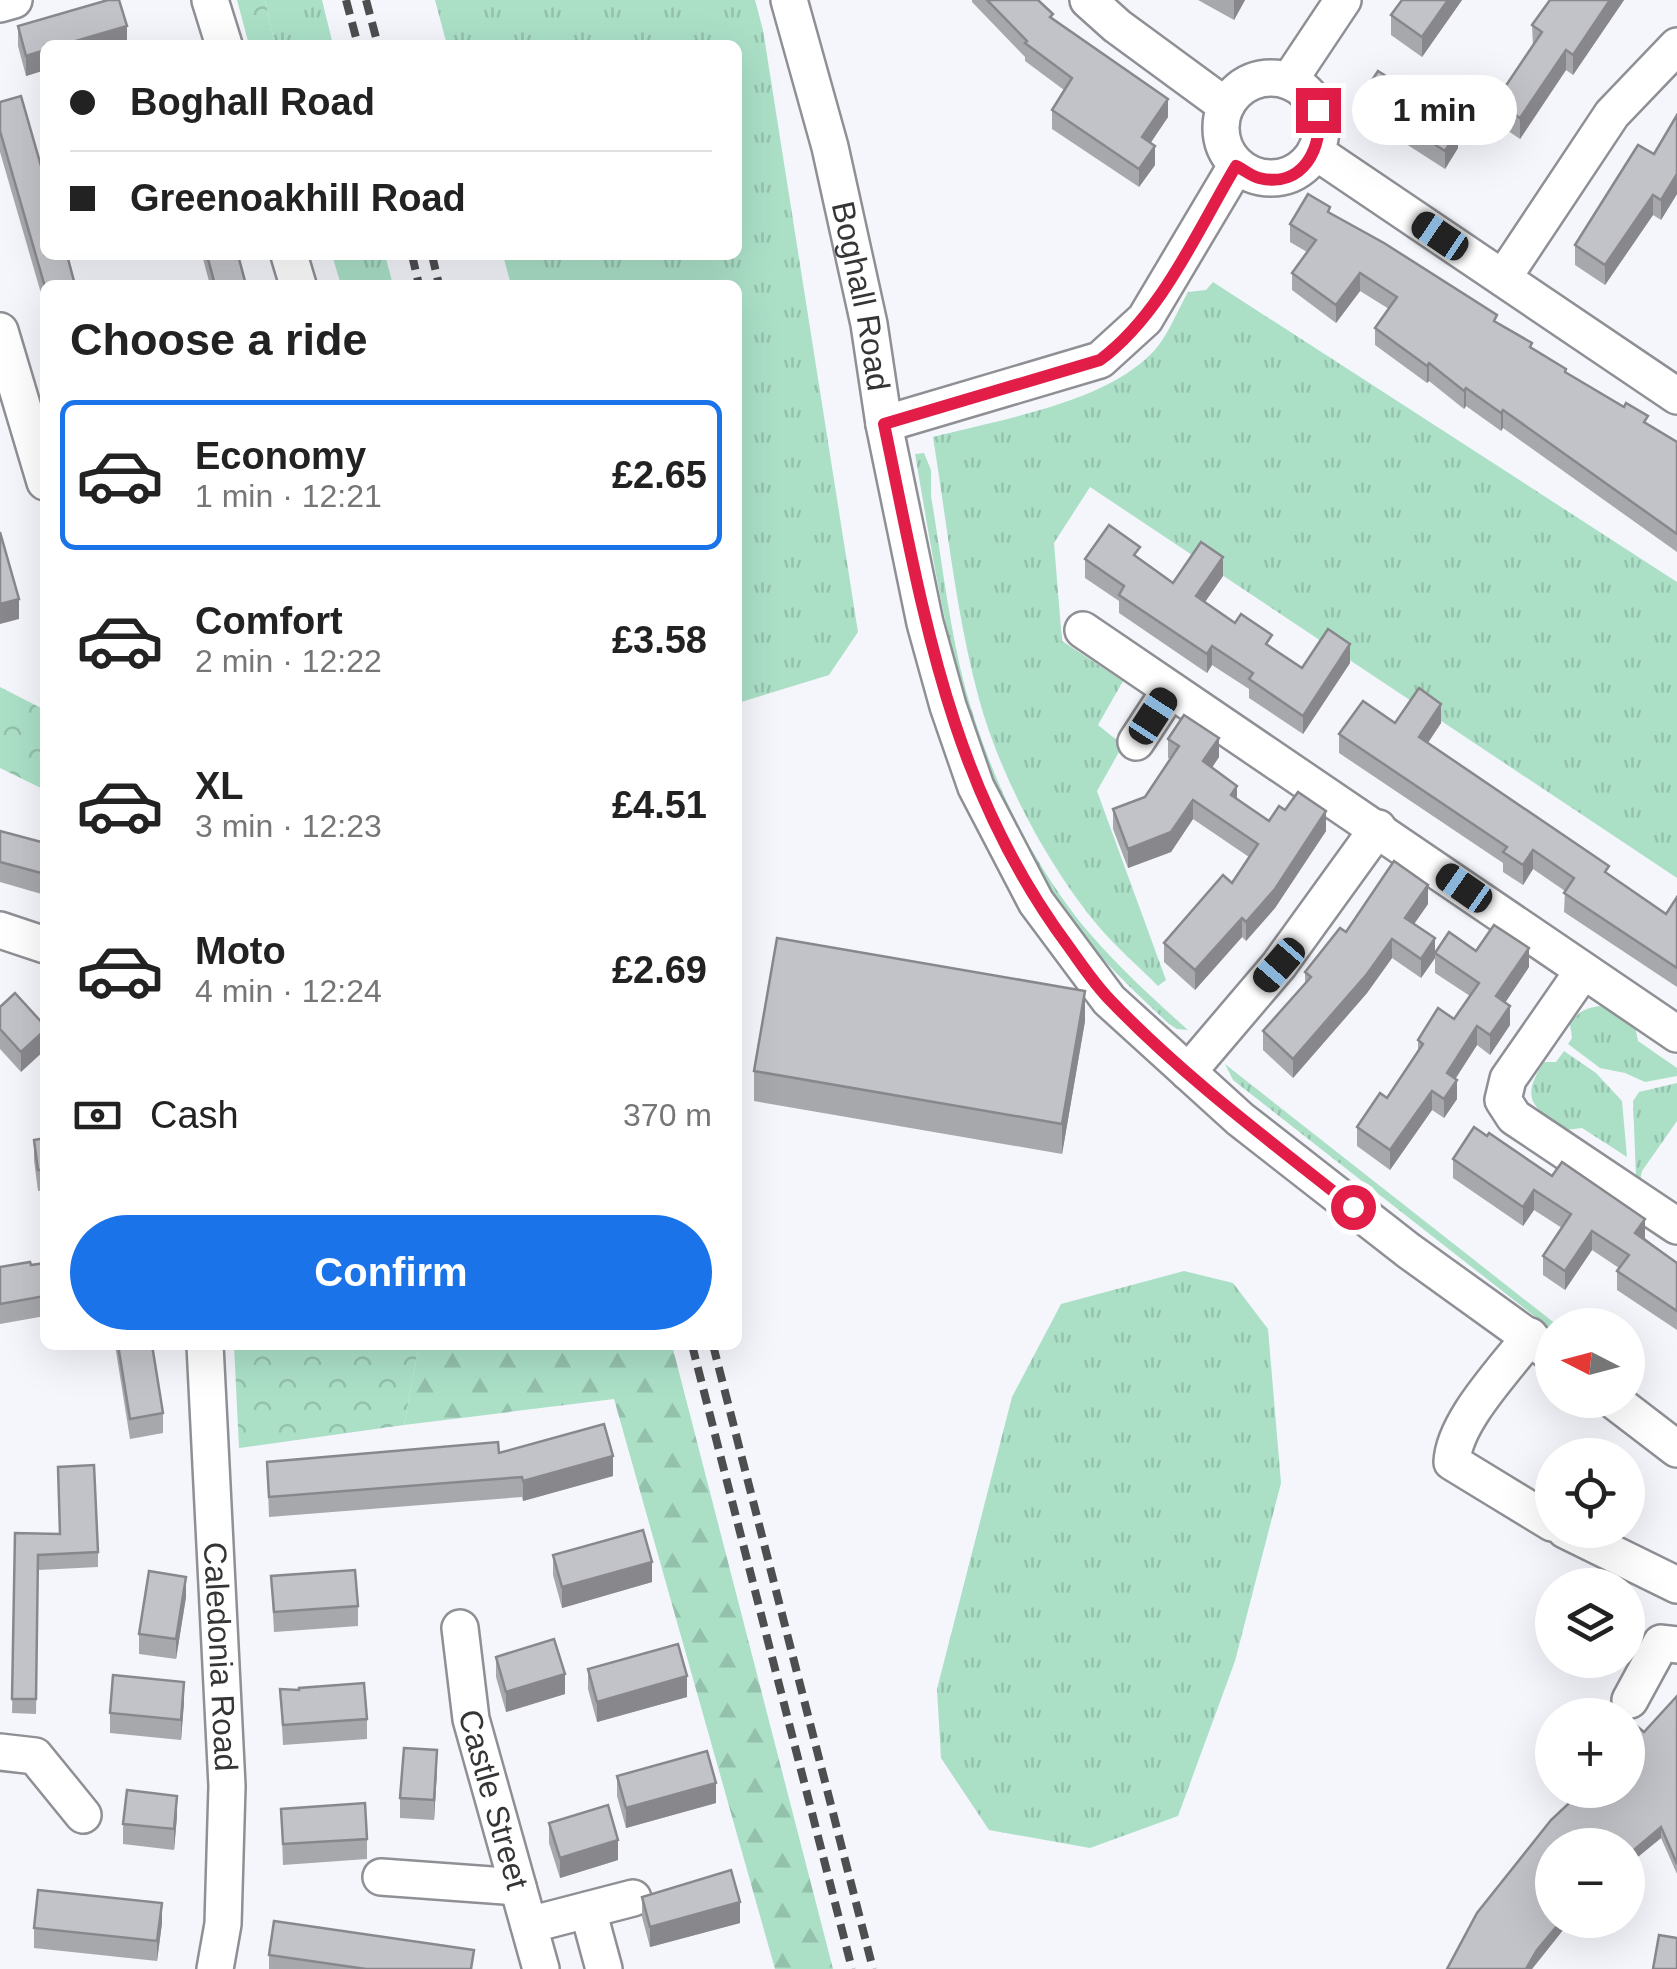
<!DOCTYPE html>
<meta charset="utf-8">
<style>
:root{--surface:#fff;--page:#f6f6f6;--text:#222;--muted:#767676;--line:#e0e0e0;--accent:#1a73e8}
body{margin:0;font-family:Helvetica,sans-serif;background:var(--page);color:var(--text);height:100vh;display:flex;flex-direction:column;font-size:38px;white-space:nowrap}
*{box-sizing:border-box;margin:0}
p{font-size:32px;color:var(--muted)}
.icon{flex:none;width:55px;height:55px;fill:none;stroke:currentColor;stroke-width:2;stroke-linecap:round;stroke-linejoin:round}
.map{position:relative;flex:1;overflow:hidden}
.panel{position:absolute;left:40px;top:280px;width:702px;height:1070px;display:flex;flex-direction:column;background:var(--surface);border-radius:15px;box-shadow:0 10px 40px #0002}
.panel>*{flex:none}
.top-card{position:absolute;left:40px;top:40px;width:702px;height:220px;border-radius:15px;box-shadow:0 10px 40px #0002;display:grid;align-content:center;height:220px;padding:0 30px;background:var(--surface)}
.needle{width:65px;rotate:276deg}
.tools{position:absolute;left:1535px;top:1308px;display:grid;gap:20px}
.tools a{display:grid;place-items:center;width:110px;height:110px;border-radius:50%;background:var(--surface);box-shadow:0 10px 40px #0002;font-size:50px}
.end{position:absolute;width:45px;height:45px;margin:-22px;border:12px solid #e11d48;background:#fff;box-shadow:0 0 0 5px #fff}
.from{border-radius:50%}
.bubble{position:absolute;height:70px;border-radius:35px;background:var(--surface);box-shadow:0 10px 40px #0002;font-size:32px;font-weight:700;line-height:70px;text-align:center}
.car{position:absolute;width:30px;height:60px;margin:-30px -15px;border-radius:12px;box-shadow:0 0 8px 2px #0007;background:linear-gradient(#222 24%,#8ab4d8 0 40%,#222 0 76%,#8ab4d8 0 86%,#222 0)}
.top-card b{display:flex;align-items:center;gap:35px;height:95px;font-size:38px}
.top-card b+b{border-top:2px solid var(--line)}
.top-card i{width:25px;height:25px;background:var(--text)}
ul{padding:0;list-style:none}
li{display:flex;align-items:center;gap:30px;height:150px;margin:0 20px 15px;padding:0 10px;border:5px solid transparent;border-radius:15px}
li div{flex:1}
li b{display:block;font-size:38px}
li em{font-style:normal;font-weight:700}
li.on{border-color:var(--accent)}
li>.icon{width:90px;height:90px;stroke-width:1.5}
h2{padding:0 30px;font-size:45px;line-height:120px}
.pay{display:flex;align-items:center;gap:25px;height:110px;padding:0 30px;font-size:38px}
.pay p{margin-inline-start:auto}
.primary-button{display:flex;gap:20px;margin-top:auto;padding:20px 30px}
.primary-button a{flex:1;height:115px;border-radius:60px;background:var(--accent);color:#fff;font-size:40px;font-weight:700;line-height:115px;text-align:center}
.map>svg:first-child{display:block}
</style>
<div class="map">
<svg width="1677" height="1969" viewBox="0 0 1677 1969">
<defs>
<pattern id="grass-tufts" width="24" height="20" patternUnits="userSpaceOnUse" patternTransform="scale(2.5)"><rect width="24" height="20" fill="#abe0c7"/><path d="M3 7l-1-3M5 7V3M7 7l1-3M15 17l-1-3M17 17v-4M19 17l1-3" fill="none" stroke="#94c1ac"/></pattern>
<pattern id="forest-firs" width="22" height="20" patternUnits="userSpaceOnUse" patternTransform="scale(2.5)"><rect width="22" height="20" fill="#abe0c7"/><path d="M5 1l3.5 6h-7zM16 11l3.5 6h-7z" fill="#94c1ac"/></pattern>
<pattern id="park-crowns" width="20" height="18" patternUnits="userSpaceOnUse" patternTransform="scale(2.5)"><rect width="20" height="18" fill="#abe0c7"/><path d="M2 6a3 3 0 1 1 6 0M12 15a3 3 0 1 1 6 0" fill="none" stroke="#94c1ac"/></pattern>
</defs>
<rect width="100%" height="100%" fill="#f4f6fb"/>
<!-- grass -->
<g fill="url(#grass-tufts)">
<path d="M265,0h57l11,45h-58z"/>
<path d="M435,0h320l8,30 95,602 -29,43 -91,28v-418h-227l-8,-30h235v-210h-291z"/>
<path d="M332,255h53l8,30h-52z"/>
<path d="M1213,282l464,300v296l-587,-391 -36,56 8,98 61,40 -25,44 25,20 -26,46 69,189 -8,6c-20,-20 -41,-38 -59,-59 -51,-61 -99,-151 -120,-228 -23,-85 -32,-175 -46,-262 67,-18 170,-33 220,-85 15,-16 24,-41 35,-60l18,-2z"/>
<path d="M924,453l7,17v26c11,64 18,131 35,195 23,81 61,164 114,231 32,39 70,74 108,108l-11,-1 -8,-5c-33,-31 -67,-63 -95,-99 -108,-139 -130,-303 -159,-471z"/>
<path d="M1600,1006l35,20 3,15 39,27v8l-32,6 -20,-9 -25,-5 -32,-24 4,-6 -2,-14c8,-12 15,-16 30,-18z"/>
<path d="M1564,1051l32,22 26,28 5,56 -45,-29 -16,2c-33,-23 -47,-30 -22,-68h12z"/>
<path d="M1225,1064l332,261h-5v5l-319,-250z"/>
<path d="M1677,1083v38l-35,50 -2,9 -4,-3 -3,-76 6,-9z"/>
<path d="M1184,1271l49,12 35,46 13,154 -46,178 -57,155 -88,32 -101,-18 -48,-72 -4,-69 75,-292 49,-93z"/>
</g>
<!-- forest -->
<path fill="url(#forest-firs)" d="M419,1345h253l161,624h-58l-161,-570 -210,26z"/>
<!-- park -->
<g fill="url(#park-crowns)">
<path d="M237,0h28l10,45h-26z"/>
<path d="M0,687l45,23v80l-45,-22z"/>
<path d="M234,1345h185l-15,80 -165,23z"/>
</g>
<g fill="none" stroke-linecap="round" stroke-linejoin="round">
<defs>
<g id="minor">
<path d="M210,0l14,45"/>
<path id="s1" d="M789,0l41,147 39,177 15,100 41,199 23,83 28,81 60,115 73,98 131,119 169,132 143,103"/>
<path d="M1088,0l29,26 109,80"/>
<path d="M0,4l14,-4"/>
<circle cx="1271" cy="128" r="50"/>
<path d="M1289,81l54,-81"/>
<path d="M1316,152l361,244"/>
<path d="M289,255l9,30"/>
<path d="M1503,278l109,-164 65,-68"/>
<path d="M0,331l45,151"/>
<path d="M884,424l216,-64 45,-41 91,-153"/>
<path d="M1083,630l594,404"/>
<path d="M1136,742l34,-52"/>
<path d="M0,930l45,15"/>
<path d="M1583,971l-75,108 -5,21 11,17 163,109"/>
<path d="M1188,1072l91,-107 99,-137"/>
<path d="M1530,1336c-25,34 -76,85 -78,126l100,61"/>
<path id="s2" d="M205,1345l22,441 -4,138 -8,45"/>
<path d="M1613,1400l64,49"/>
<path d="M1565,1530l112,55"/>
<path id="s3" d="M460,1628l11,91 70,250"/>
<path d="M1630,1700l31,-57 16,2"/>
<path d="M0,1752l35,4 48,59"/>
<path d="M381,1877l137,10"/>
<path d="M588,1910l16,59"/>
<path d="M529,1925l104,-27"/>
</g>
</defs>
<!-- minor casing -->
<use href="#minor" stroke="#8f9095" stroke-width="40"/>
<!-- minor -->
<use href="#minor" stroke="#fff" stroke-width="35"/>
<!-- rail -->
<g stroke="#4e4e50" stroke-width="8" stroke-dasharray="15 8" stroke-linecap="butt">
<path d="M346,0l12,45"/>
<path d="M366,0l12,45"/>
<path d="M412,255l7,30"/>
<path d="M432,255l7,30"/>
<path d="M692,1345l160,624"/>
<path d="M713,1345l160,624"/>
</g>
</g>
<!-- wall -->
<g fill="#a7a8ac">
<path d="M972,0h66l15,19 115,98 -18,26 5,22 -16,22 -87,-58v-19l12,-20 -39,-29v-4l-53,-55z"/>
<path d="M1198,0h47l-11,20z"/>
<path d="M1402,0h60l-40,57 -31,-22v-20z"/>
<path d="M1550,0h74l-51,75 -7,-5 -46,69 -25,-17v-20l38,-56 -1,-21z"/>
<path d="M18,26l109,19 -101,31 -8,-30z"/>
<path d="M1361,97l74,19 23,32 -13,21 -84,-54z"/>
<path d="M0,102l45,183v22l-45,-155z"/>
<path d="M1677,115v79l-16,26 -8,-5 -48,70 -30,-20v-20l79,-91z"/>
<path d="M1330,213l167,110 69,50 111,69v110l-174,-124 -2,3 -35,-25 -2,3 -35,-28 -2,2 -52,-38v-17l14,-19 -29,-18 -24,32 -44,-33v-17l15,-21 -17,-10v-18z"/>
<path d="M202,255h36l8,30h-36z"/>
<path d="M1085,559h55l33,24 50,-7 -18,26 30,21 67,45 48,-5 -47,71 -54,-36v-9l-37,-24 -5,8 -88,-60v-12l-34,-23z"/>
<path d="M1395,723h46l-13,20 181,132 57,39 11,-17v90l-113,-75 1,-21 -32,-22 -10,16 -20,-13v-9l-164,-110v-19z"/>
<path d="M1168,739l51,18 -7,11 25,31 32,22 16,-11 41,21 -51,77 -29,33 -4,-4 -47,53 -31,-28v-19l68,-60 17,-26 -56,-38 -22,33 -43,16 -15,-39v-20l32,-12 25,-38 -2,-1z"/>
<path d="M0,831l45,12v52l-45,-13z"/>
<path d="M1428,904l-14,20 21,28 41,-1 53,16 -24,36 5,22 -20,30 -13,-10 -22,34 2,20 -13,19 -12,-8 -42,60 -33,-24v-19l30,-29 31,-46v-12l36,-21 16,-23 -35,-23v-15l-14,20 -29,-20 -25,35 -74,85 -30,-28v-19l42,-47v-12l41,-40z"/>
<path d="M0,1007l45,19 -24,46 -21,-23z"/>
<path d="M1085,1021l-23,133 -308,-53v-30z"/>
<path d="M1474,1127l171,111 32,25v67l-60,-40v-19l2,-3 -27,-18 -27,40 -22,-15v-19l19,-28 -28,-18 -11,16 -70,-48v-19z"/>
<path d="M45,1138v52l-7,1 -4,-31v-20z"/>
<path d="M45,1263v53l-45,8v-57z"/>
<path d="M115,1345h37l11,68v20l-33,6z"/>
<path d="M499,1453l114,23 -90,25 -1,-4 -253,20 -2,-55z"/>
<path d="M15,1533l83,19v15l-60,3 -2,144 -24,-1z"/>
<path d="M553,1555l99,27 -90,26 -9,-33z"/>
<path d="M271,1576l87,30v20l-84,6z"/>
<path d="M186,1597l-10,62 -37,-5v-20z"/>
<path d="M496,1657l69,37 -59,18 -10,-35z"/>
<path d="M588,1669l99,28 -90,25 -9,-33z"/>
<path d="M280,1689l87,30v20l-84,6z"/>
<path d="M1677,1696v178l-16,-36 -33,27v-20l-76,75h19l-39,49h-85l181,-179 16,-58z"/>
<path d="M184,1702l-3,38 -71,-7v-20z"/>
<path d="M437,1770l-3,50 -34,-2v-20z"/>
<path d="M617,1776l99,27 -90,25 -9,-32z"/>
<path d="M281,1809l86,30v20l-84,6z"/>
<path d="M177,1816l-3,34 -51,-6v-20z"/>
<path d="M549,1823l69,37 -58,18 -11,-35z"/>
<path d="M642,1897l98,26 -90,24 -8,-30z"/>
<path d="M162,1923l-5,38 -123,-13v-20z"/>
<path d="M269,1955l205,14h-205z"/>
</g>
<!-- shaded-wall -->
<g fill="#88888c">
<path d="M1234,0h11l-11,20z"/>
<path d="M1448,0h14l-40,57v-20z"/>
<path d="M1610,0h14l-51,75v-20z"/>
<path d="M127,26v19h-65z"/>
<path d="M45,50v20l-19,6v-20z"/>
<path d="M1566,50v20l-46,69v-21z"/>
<path d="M1168,99v18l-26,39v-19z"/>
<path d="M1458,130v18l-13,21v-18z"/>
<path d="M1155,146v19l-16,22v-18z"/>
<path d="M1677,174v20l-16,26v-20z"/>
<path d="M1653,195v20l-48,70v-20z"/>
<path d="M1360,273v18l-24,32v-18z"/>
<path d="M1429,363v18l-2,2v-17z"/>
<path d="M1466,388v18l-2,3v-18z"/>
<path d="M1503,410v18l-2,3v-18z"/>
<path d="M1223,557v19l-27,39v-19z"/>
<path d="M19,599v20l-19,5v-20z"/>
<path d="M1350,644v19l-47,71v-18z"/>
<path d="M1212,646v19l-5,8v-19z"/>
<path d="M1441,704v19l-22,33v-19z"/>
<path d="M1219,738v19l-16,23v-19z"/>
<path d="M1237,786v19l-6,-10z"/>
<path d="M1193,800v19l-22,33 -43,16v-19z"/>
<path d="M1326,811v20l-51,77 -29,33v-19z"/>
<path d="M1533,850v19l-10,16v-20z"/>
<path d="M1428,885v19l-23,33v-19z"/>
<path d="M1242,918v19l-47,53v-20z"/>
<path d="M1435,938v20l-14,20v-19z"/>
<path d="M1392,939v19l-25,35 -74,85v-19z"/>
<path d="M1529,948v19l-33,49v-20z"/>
<path d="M1085,991v30l-23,133v-30z"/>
<path d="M1510,1006v19l-20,30v-20z"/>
<path d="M1477,1026v19l-30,47v-19z"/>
<path d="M45,1030v20l-24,22v-20z"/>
<path d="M1457,1080v19l-13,19v-19z"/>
<path d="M1432,1091v19l-42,60v-20z"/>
<path d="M1534,1190v20l-11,16v-19z"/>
<path d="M1645,1219v19l-10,14v-19z"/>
<path d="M1592,1231v19l-27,40v-19z"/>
<path d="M613,1456v20l-90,25v-20z"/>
<path d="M652,1562v20l-90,26v-21z"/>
<path d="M186,1577v20l-10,62v-20z"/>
<path d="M565,1674v20l-59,18v-20z"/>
<path d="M687,1676v21l-90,25v-20z"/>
<path d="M184,1682v20l-3,38v-20z"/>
<path d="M437,1750v20l-3,50v-20z"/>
<path d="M716,1783v20l-90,25v-20z"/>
<path d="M177,1796v20l-3,34v-21z"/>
<path d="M1661,1827v11l-33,27v-10z"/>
<path d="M618,1840v20l-58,18v-20z"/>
<path d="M740,1902v21l-90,24v-20z"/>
<path d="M162,1903v20l-5,38v-20z"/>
<path d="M1562,1920h9l-39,49h-6l11,-19z"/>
</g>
<!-- building -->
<g fill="#c2c3c8" stroke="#88888c" stroke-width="2.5">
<path d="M108,0h11l8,26 -65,19h-17v5l-19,6 -8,-30z"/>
<path d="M987,0h51l15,14 -3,3 118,82 -26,38 13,9 -16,23 -87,-59 20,-32 -47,-35 2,-2z"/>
<path d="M1402,0h46l-26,37 -31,-22z"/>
<path d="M1550,0h60l-37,55 -7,-5 -46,68 -25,-16 47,-70 -10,-7z"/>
<path d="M1378,71l57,36 -4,6 27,17 -13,21 -84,-54z"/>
<path d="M21,96l24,84v75h22l8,30h-30v2l-45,-156v-29z"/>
<path d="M1677,115v59l-16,26 -8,-5 -48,70 -30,-20 63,-100 16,9z"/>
<path d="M1308,194l22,13 -2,5 56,31 113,72 -3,6 38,22 -2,4 36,22 -1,3 59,35 2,-4 22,13 -4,6 33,20v92l-174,-124 -2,3 -35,-25 -2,3 -35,-28 -2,3 -52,-38 22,-31 -37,-24 -24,32 -44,-32 24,-33 -26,-16z"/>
<path d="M207,255h31l8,30h-31z"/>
<path d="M1109,525l31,22 -6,8 39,28 28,-41 22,15 -27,39 39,27 6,-9 31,21 -6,9 36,24 26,-39 22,15 -47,72 -54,-37 4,-6 -41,-27 -5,8 -88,-59 5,-9 -39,-27z"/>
<path d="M0,532l19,67 -19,5z"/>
<path d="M1419,688l22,16 -22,33 190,129 -4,6 61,42 11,-17v71l-113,-75 10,-15 -41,-28 -10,15 -20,-13 4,-5 -168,-113 24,-33 32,22z"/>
<path d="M1184,715l35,23 -16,23 34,25 -6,9 38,26 10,-15 6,4 13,-18 28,19 -51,78 -29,33 -4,-4 -47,52 -31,-27 59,-68 9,8 26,-39 -65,-44 -22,32 -43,17 -15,-40 32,-12 34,-51 -11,-7z"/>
<path d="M0,831l45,12v31l-45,-12z"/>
<path d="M1394,861l34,24 -23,33 30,20 -14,21 -29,-20 -25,35 -74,85 -30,-28 48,-54 -6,-5 35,-44 6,4z"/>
<path d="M1494,925l35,23 -33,48 14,10 -20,29 -13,-9 -30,47 10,7 -13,19 -12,-8 -42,59 -33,-23 23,-34 7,5 36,-54 -5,-4 20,-32 16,11 25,-36 -44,-30 14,-21 27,19z"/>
<path d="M777,938l308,53 -23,133 -308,-53z"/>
<path d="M15,993l30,33v4l-24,22 -21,-23v-22z"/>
<path d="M1474,1127l13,9 2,-3 63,43 10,-14 83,57 -10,14 42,30v48l-60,-40 12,-16 -37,-24 -27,40 -22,-15 28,-42 -37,-24 -11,17 -70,-48z"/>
<path d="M45,1138v32h-7l-4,-30z"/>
<path d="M30,1262l1,3 14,-2v33l-45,8v-37z"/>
<path d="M118,1345h34l11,68 -33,6z"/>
<path d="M604,1424l9,32 -90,25 -1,-4 -253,20 -2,-35 231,-20 1,11z"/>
<path d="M94,1465l4,87 -60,3 -2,144h-24l3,-166 45,1 -2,-67z"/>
<path d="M643,1530l9,32 -90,25 -9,-32z"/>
<path d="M355,1570l3,36 -84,6 -3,-36z"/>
<path d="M149,1571l37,6 -10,62 -37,-5z"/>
<path d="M554,1639l11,35 -59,18 -10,-35z"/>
<path d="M678,1644l9,32 -90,26 -9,-33z"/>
<path d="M113,1675l71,7 -3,38 -71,-7z"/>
<path d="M364,1683l3,36 -84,6 -3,-36 19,1v-2z"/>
<path d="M1677,1696v168l-16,-37 -33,28v-10h-76v75h10l-25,30 -11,19h-79l30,-56 74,-93 32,-30h45v-71l16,13z"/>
<path d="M1602,1701l20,14h-28z"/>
<path d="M404,1748l33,2 -3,50 -34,-2z"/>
<path d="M707,1751l9,32 -90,25 -9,-32z"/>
<path d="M127,1790l50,6 -3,33 -51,-5z"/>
<path d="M365,1803l2,36 -84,5 -2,-35z"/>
<path d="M608,1805l10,35 -58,18 -11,-35z"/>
<path d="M731,1870l9,32 -90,25 -8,-30z"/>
<path d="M38,1890l124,13 -5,38 -123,-13z"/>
<path d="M274,1921l200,29 -3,19h-105l-97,-14z"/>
<path d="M1659,1935l18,3v31h-24z"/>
</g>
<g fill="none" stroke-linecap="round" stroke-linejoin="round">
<!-- route -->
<path stroke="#e11d48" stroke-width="12" d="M1318,110c6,37 -15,79 -59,68 -8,-2 -16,-9 -23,-12 -39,65 -74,148 -136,194l-216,64c40,191 65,362 185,523 13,18 26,38 42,54 73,76 159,140 242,206"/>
</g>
<g text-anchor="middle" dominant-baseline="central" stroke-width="9" stroke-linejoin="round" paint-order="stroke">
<!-- street labels -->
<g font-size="32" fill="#353537" stroke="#fff">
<text stroke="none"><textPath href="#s1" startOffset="305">Boghall Road</textPath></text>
<text stroke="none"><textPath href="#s2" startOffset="312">Caledonia Road</textPath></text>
<text stroke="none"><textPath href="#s3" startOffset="175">Castle Street</textPath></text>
</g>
</g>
</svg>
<div class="tools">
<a><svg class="needle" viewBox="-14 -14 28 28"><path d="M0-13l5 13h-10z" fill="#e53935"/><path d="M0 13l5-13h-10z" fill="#767676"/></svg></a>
<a><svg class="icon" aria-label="locate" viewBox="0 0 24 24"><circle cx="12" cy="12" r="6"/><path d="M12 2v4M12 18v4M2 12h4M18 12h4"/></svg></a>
<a><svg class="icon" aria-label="layers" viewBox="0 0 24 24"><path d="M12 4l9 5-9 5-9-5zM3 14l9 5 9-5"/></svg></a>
<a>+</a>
<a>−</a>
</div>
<i class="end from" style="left:1353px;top:1207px"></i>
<i class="end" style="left:1318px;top:110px"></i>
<div class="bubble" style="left:1352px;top:75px;width:165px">1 min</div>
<i class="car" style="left:1440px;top:236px;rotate:304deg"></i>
<i class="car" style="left:1153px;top:716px;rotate:33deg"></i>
<i class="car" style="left:1464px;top:888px;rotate:305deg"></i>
<i class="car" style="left:1279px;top:965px;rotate:221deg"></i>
<div class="top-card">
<b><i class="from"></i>Boghall Road</b>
<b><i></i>Greenoakhill Road</b>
</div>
<section class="panel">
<h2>Choose a ride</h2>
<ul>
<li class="on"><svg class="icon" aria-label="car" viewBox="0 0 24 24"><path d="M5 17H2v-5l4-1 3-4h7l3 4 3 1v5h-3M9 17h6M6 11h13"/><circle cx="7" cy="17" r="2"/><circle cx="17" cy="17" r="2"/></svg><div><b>Economy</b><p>1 min · 12:21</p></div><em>£2.65</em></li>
<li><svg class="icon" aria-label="car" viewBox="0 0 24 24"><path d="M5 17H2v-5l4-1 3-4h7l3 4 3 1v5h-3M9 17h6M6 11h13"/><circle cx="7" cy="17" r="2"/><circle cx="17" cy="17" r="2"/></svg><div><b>Comfort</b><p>2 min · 12:22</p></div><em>£3.58</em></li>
<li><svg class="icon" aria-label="car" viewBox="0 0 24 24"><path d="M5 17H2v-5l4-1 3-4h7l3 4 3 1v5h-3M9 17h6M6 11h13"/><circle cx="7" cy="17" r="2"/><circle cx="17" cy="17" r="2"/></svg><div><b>XL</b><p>3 min · 12:23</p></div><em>£4.51</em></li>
<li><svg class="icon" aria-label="car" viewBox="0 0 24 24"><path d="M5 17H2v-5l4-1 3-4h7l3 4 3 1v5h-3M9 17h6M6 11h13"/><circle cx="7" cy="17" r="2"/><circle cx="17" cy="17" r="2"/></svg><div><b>Moto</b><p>4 min · 12:24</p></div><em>£2.69</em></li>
</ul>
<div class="pay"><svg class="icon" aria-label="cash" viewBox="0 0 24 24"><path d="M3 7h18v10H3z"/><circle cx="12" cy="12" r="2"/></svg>Cash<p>370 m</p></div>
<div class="primary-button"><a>Confirm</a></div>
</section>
</div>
